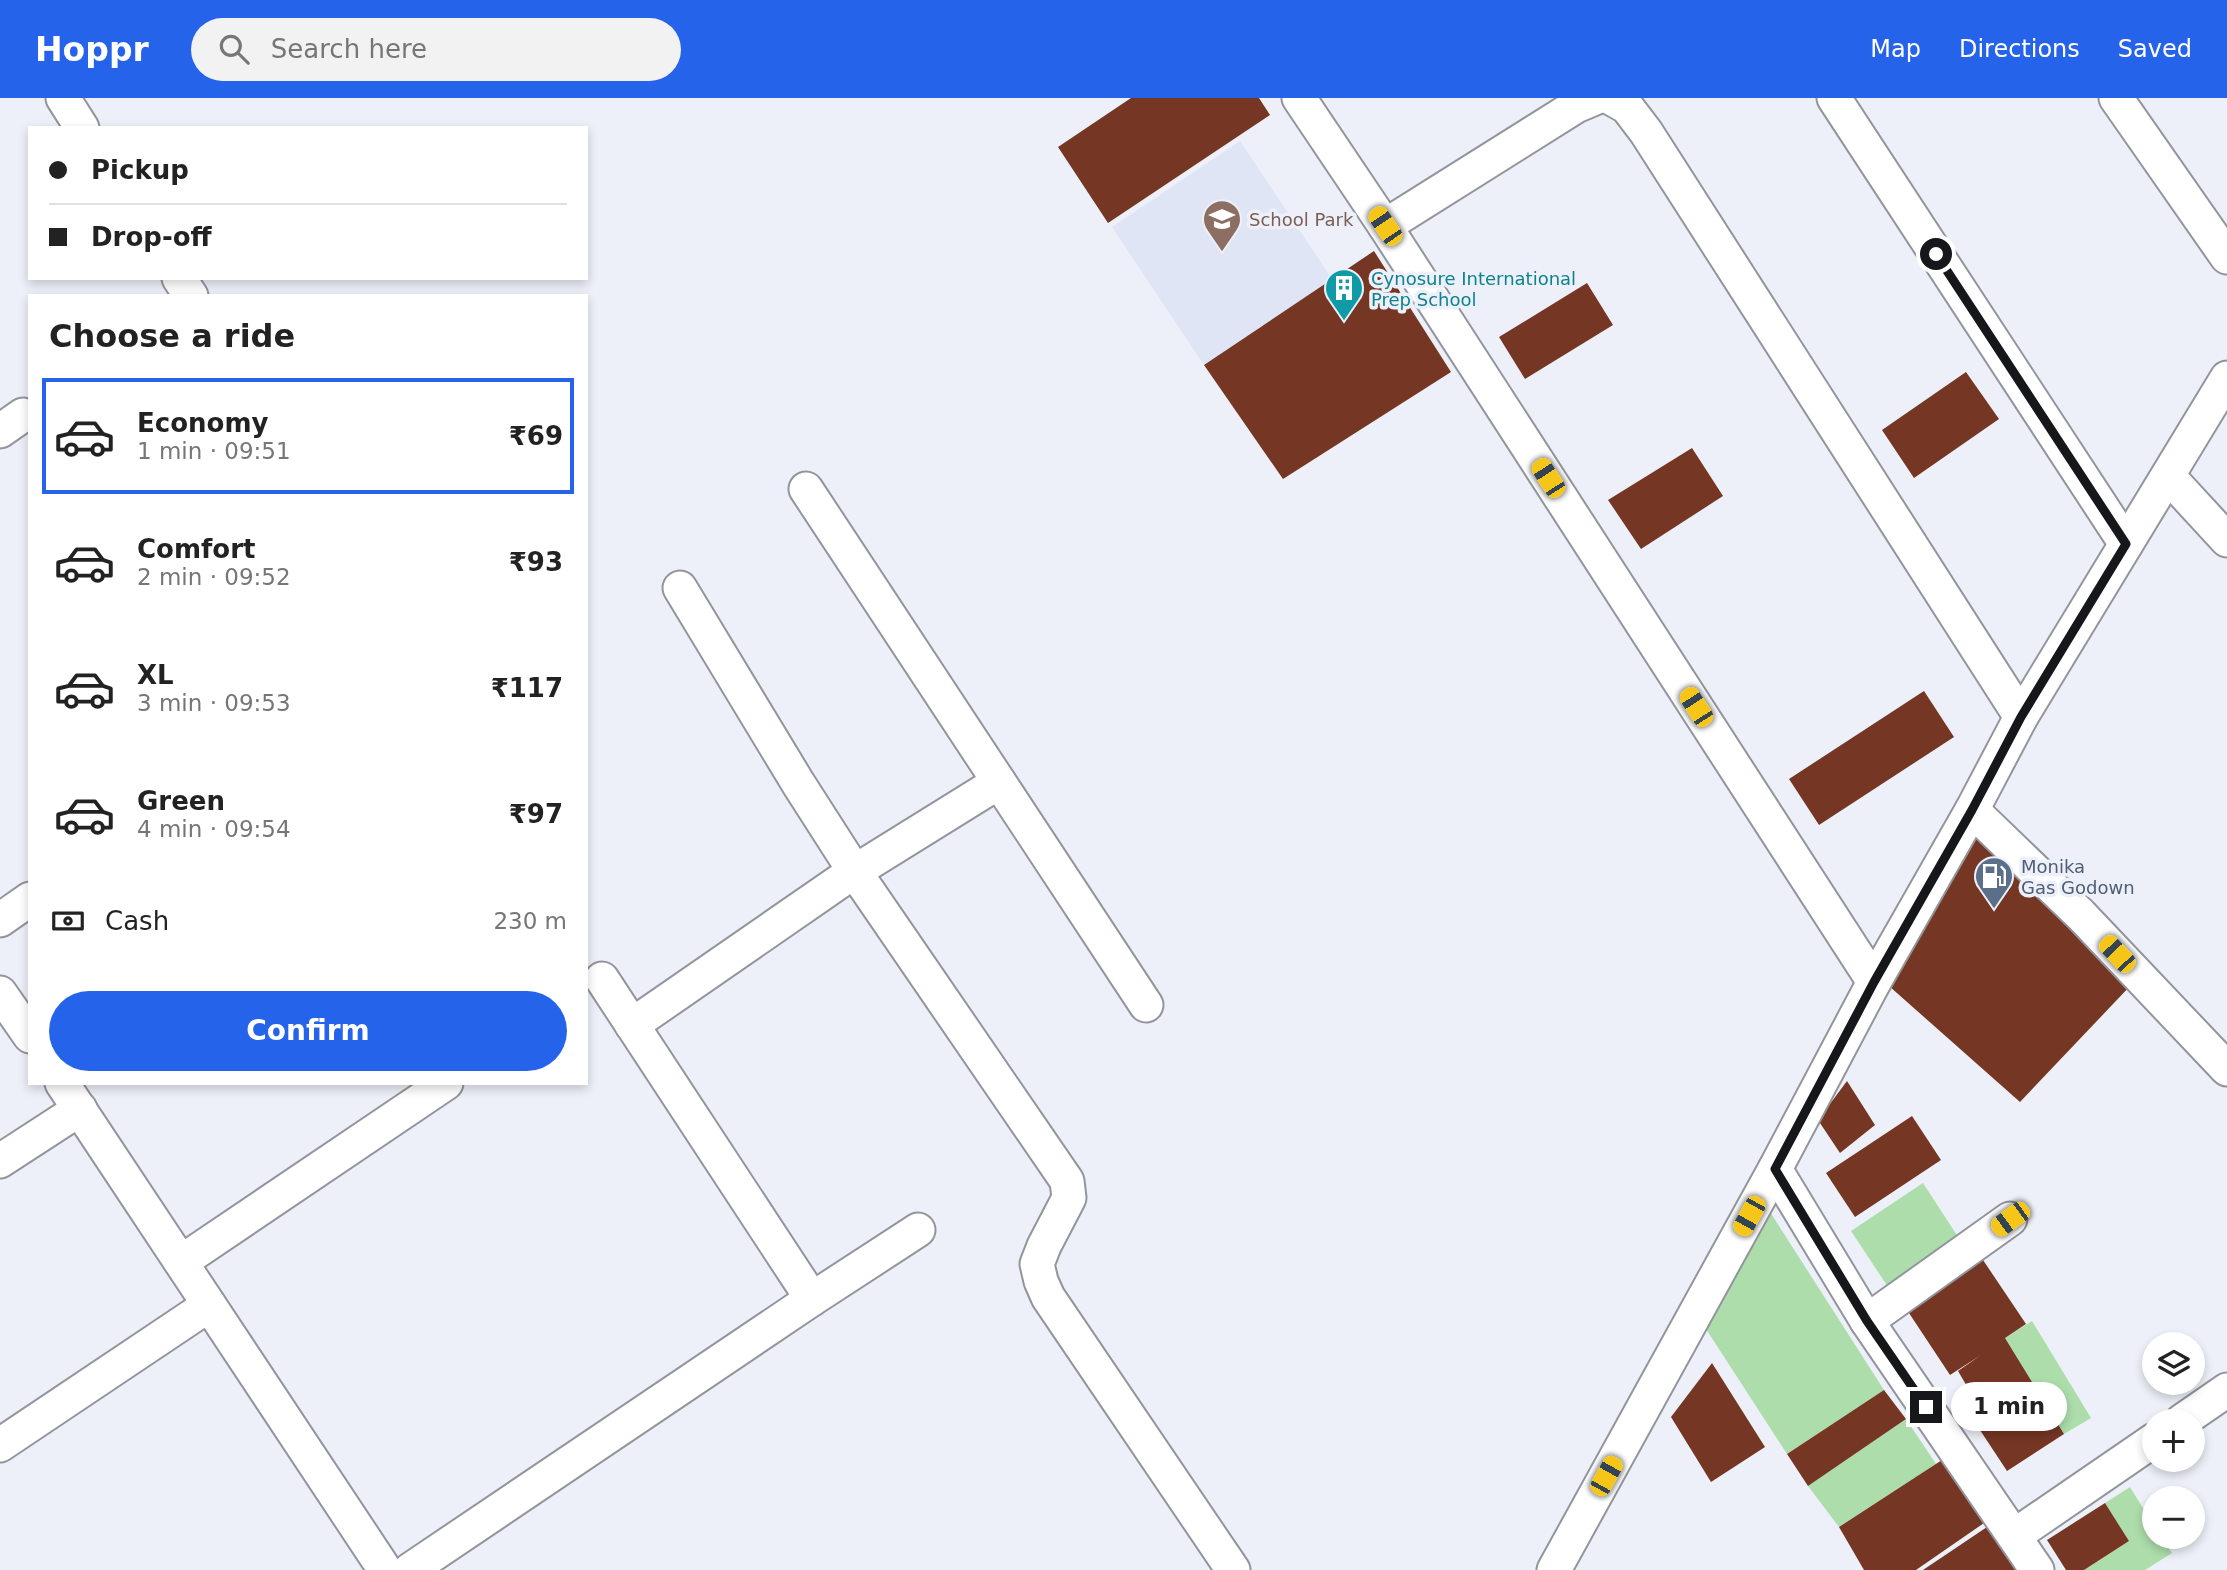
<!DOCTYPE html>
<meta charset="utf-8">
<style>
:root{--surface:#fff;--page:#f2f2f2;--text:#222;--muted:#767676;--line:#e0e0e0;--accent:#2563eb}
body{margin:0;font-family:"DejaVu Sans",sans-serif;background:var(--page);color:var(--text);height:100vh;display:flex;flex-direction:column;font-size:26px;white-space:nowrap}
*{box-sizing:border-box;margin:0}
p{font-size:23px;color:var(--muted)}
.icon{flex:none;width:38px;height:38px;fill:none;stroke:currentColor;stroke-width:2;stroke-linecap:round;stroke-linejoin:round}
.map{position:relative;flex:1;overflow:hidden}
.sheet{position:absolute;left:28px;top:196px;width:560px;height:791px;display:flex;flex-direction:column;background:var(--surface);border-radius:0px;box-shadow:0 4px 10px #0003}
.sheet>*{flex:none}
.hud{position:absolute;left:28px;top:28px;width:560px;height:154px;border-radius:0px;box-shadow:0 4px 10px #0003;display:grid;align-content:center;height:154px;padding:0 21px;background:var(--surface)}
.tools{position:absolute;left:2142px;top:1234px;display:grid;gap:14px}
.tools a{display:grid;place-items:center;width:63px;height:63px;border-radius:50%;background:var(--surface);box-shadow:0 4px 10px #0003;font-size:35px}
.end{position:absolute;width:32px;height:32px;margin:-16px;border:9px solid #16171a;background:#fff;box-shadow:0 0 0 4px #fff}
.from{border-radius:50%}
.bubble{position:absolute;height:49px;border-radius:24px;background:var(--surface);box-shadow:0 4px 10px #0003;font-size:23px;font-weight:700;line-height:49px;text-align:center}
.car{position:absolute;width:21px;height:42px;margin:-21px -10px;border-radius:9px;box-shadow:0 0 5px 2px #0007;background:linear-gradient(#f5c518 24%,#345 0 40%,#f5c518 0 76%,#345 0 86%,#f5c518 0)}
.hud b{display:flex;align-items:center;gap:24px;height:66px;font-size:26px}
.hud b+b{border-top:2px solid var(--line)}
.hud i{width:18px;height:18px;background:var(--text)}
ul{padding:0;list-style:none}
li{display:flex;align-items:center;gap:21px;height:116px;margin:0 14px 10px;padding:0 7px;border:4px solid transparent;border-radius:0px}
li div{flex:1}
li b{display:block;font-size:26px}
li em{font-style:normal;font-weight:700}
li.current{border-color:var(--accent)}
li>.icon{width:63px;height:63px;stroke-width:1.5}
h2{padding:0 21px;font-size:32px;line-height:84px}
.pay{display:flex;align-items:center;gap:18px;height:77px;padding:0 21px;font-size:26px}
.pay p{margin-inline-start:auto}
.cta{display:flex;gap:14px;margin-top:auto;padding:14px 21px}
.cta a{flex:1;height:80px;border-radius:42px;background:var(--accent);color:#fff;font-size:28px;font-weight:700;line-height:80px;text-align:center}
header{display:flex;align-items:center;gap:42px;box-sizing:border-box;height:98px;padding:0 35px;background:var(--accent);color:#fff}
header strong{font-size:33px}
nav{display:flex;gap:38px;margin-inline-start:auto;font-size:24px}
.search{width:490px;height:63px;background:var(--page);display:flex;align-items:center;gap:18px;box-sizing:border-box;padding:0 24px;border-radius:38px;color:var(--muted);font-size:26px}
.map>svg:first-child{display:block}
</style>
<header>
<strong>Hoppr</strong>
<div class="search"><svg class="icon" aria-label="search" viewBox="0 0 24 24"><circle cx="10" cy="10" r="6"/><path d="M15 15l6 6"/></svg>Search here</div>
<nav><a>Map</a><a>Directions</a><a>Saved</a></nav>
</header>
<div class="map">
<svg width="2227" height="1472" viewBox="0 0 2227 1472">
<rect width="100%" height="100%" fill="#edf0f8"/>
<!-- built -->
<path fill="#dfe5f4" d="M1240,43l92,138 -128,86 -92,-138z"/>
<!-- green -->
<g fill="#adddab">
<path d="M1923,1085l37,57 -72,47 -37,-56z"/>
<path d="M1770,1114l114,178 -97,64 -81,-125z"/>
<path d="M2032,1223l59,97 -27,16 -59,-96z"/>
<path d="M1906,1321l30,45 -97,63 -31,-41z"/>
<path d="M2130,1389l24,39v10l7,1 11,16 -27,17h-61l45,-29 -24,-38z"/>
</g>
<!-- building -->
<g fill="#753624">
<path d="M1131,0h128l11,17 -162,108 -50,-76z"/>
<path d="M1374,153l77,121 -168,107 -79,-114z"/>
<path d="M1587,185l26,42 -88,54 -26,-42z"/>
<path d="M1966,274l33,47 -85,59 -32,-48z"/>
<path d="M1692,350l31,48 -82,53 -33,-49z"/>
<path d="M1924,593l30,46 -135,88 -30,-46z"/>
<path d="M1976,738l156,148 -112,118 -131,-116z"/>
<path d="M1847,983l28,44 -35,28 -22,-33z"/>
<path d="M1912,1018l29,44 -86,57 -29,-44z"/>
<path d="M1983,1162l43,64 -21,14 59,96 -57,37 -31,-47 9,-7 -27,-46 23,-16 -31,20 -43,-65z"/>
<path d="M1712,1265l53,84 -54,35 -40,-65z"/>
<path d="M1884,1292l22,29 -98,67 -21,-32z"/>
<path d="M1942,1362l42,63 -68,47h-52l-25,-43z"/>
<path d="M2105,1405l24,38 -45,29h-18l-19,-30z"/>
<path d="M1990,1427l30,45h-97z"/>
</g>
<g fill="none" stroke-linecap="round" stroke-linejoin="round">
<defs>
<g id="minor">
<path d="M63,0l19,30"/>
<path d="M1299,0l86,128 489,756"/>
<path d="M1611,0l16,9 19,25 375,585"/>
<path d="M1834,0l292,446"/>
<path d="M2116,0l111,159"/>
<path d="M1385,128l191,-120 19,-8"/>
<path d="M179,180l12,18"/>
<path d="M0,333l23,-16"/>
<path d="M2168,378l59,64"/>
<path d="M806,391l340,516"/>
<path d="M680,490l118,195 57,89 212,309 2,17 -25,48 -7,18 4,17 7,16 185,273"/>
<path d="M1972,712l109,105 146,154"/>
<path d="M0,822l30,-21"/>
<path d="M602,881l210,320"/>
<path d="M0,895l30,43"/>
<path d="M632,927l214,-148 153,-95"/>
<path d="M62,985l323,487"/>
<path d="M0,1063l80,-52"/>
<path d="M1775,1071l92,152 170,249"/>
<path d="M181,1164l265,-179"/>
<path d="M1867,1223l143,-102"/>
<path d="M2182,1323l45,-31"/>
<path d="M0,1347l209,-140"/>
<path d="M2014,1438l140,-96"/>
<path d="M410,1472l402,-271 106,-69"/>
<path d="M1554,1472l221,-401 99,-187 98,-172 49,-93 206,-339"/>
</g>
</defs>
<!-- minor casing -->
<use href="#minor" stroke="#92959c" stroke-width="37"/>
<!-- minor -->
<use href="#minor" stroke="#fff" stroke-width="33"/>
</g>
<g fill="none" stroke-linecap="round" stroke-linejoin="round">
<!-- route -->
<path stroke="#16171a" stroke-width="9" d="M1926,1309l-59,-86 -92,-152 99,-187 98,-172 49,-93 105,-173 -190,-290"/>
</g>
<!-- icons -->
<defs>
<symbol id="school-pin" viewBox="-11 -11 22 30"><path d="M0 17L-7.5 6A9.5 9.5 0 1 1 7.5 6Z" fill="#8d6e63" stroke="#edf0f8"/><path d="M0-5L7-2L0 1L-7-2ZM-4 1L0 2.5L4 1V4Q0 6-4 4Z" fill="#fff"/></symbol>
<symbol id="building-pin" viewBox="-11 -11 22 30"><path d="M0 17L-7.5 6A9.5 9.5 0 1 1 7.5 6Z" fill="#0f9aa8" stroke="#edf0f8"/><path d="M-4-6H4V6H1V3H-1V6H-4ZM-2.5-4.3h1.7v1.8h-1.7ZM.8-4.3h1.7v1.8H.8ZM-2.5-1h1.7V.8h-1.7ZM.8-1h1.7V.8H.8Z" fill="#fff"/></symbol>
<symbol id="fuel-pin" viewBox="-11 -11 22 30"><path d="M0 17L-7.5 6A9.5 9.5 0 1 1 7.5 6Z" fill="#5c6f8a" stroke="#edf0f8"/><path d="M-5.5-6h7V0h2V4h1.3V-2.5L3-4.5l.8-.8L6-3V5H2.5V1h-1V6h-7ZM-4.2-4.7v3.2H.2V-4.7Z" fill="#fff"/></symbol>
</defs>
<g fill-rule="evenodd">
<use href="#school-pin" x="1200" y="99" width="44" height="60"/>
<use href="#building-pin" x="1322" y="168" width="44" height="60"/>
<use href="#fuel-pin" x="1972" y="756" width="44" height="60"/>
</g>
<g text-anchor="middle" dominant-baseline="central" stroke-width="7" stroke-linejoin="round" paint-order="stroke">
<!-- education labels -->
<g font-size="18" fill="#785e54" stroke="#edf0f8" text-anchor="start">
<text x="1249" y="121">School Park</text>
</g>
<!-- culture labels -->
<g font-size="18" fill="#0d838f" stroke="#edf0f8" text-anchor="start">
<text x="1371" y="180">Cynosure International<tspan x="1371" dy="21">Prep School</tspan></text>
</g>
<!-- service labels -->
<g font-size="18" fill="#4e5e75" stroke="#edf0f8" text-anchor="start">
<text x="2021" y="768">Monika<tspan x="2021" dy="21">Gas Godown</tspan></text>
</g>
</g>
</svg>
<div class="tools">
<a><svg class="icon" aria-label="layers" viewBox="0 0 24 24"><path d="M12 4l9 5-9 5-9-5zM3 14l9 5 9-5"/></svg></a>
<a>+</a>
<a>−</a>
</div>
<i class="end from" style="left:1936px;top:156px"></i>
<i class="end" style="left:1926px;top:1309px"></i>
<div class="bubble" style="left:1951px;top:1284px;width:116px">1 min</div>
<i class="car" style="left:1385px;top:128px;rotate:326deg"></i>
<i class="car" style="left:1548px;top:380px;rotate:327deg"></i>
<i class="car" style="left:1696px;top:609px;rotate:327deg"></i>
<i class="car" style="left:2117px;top:856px;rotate:317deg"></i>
<i class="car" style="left:1749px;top:1118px;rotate:209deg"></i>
<i class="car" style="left:2010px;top:1121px;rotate:234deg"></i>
<i class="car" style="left:1606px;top:1378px;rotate:29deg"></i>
<div class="hud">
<b><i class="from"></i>Pickup</b>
<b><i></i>Drop-off</b>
</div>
<section class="sheet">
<h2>Choose a ride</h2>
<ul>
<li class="current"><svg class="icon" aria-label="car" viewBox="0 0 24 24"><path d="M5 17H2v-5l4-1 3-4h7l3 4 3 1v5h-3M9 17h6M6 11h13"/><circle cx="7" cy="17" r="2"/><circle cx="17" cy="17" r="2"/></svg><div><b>Economy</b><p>1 min · 09:51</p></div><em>₹69</em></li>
<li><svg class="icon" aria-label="car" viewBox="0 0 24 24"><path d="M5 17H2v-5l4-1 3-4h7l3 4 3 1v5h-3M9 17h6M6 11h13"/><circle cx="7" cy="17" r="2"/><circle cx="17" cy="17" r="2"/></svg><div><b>Comfort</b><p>2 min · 09:52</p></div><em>₹93</em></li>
<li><svg class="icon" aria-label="car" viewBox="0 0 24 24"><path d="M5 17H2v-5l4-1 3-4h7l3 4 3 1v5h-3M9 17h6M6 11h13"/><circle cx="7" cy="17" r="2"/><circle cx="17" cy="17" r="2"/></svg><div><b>XL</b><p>3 min · 09:53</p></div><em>₹117</em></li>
<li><svg class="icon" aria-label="car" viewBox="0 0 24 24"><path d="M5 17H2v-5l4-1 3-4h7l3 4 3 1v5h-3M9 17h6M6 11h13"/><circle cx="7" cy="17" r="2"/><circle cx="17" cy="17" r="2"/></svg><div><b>Green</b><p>4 min · 09:54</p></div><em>₹97</em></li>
</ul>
<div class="pay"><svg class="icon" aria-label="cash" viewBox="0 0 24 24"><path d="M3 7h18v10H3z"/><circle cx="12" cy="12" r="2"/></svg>Cash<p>230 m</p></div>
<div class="cta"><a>Confirm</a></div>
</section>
</div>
